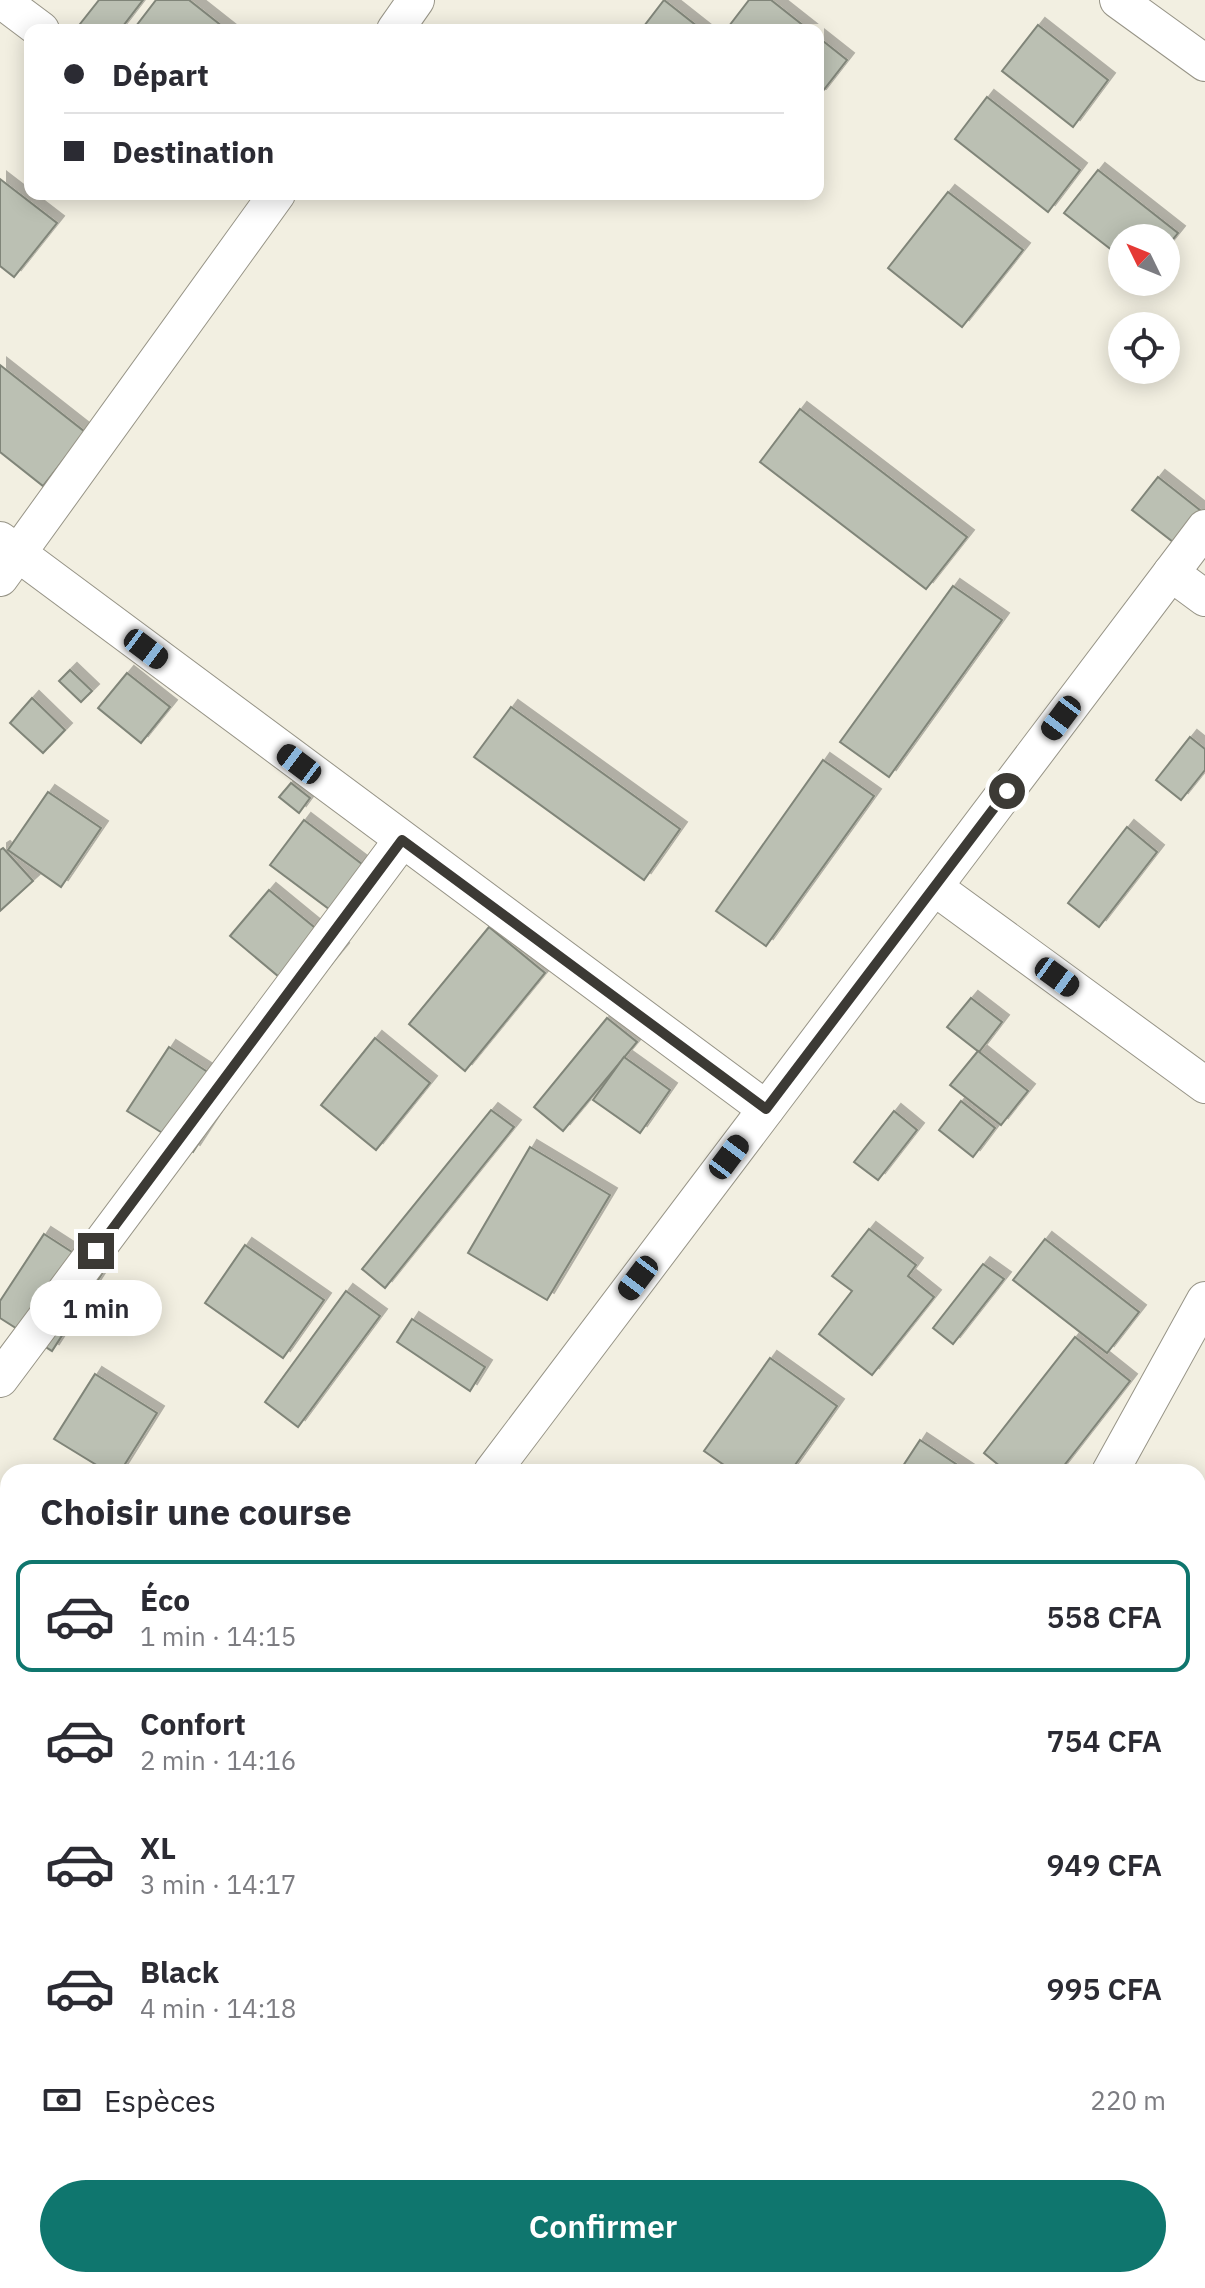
<!DOCTYPE html>
<html lang="fr">
<meta charset="utf-8">
<style>
:root{--surface:#fff;--page:#f7f7f7;--text:#2b2b33;--muted:#7c7c81;--line:#e1e1e2;--accent:#0f766e}
body{margin:0;font-family:"IBM Plex Sans",sans-serif;background:var(--page);color:var(--text);height:100vh;display:flex;flex-direction:column;font-size:30px;white-space:nowrap}
*{box-sizing:border-box;margin:0}
p{font-size:26px;color:var(--muted)}
.icon{flex:none;width:44px;height:44px;fill:none;stroke:currentColor;stroke-width:2;stroke-linecap:round;stroke-linejoin:round}
.map{position:relative;flex:1;overflow:hidden}
.panel{position:absolute;left:0px;top:1464px;width:1206px;height:824px;display:flex;flex-direction:column;background:var(--surface);border-radius:24px 24px 0 0;box-shadow:0 4px 20px #0003}
.panel>*{flex:none}
.banner{position:absolute;left:24px;top:24px;width:800px;height:176px;border-radius:16px;box-shadow:0 4px 20px #0003;display:grid;align-content:center;height:176px;padding:0 40px;background:var(--surface)}
.needle{width:52px;rotate:313deg}
.fabs{position:absolute;left:1108px;top:224px;display:grid;gap:16px}
.fabs a{display:grid;place-items:center;width:72px;height:72px;border-radius:50%;background:var(--surface);box-shadow:0 4px 20px #0003;font-size:40px}
.end{position:absolute;width:36px;height:36px;margin:-18px;border:10px solid #3c3a35;background:#fff;box-shadow:0 0 0 4px #fff}
.from{border-radius:50%}
.bubble{position:absolute;height:56px;border-radius:28px;background:var(--surface);box-shadow:0 4px 20px #0003;font-size:26px;font-weight:600;line-height:56px;text-align:center}
.car{position:absolute;width:24px;height:48px;margin:-24px -12px;border-radius:10px;box-shadow:0 0 6px 2px #0007;background:linear-gradient(#222 24%,#8ab4d8 0 40%,#222 0 76%,#8ab4d8 0 86%,#222 0)}
.banner b{display:flex;align-items:center;gap:28px;height:76px;font-size:30px}
.banner b+b{border-top:2px solid var(--line)}
.banner i{width:20px;height:20px;background:var(--text)}
ul{padding:0;list-style:none}
li{display:flex;align-items:center;gap:24px;height:112px;margin:0 16px 12px;padding:0 24px;border:4px solid transparent;border-radius:16px}
li div{flex:1}
li b{display:block;font-size:30px}
li em{font-style:normal;font-weight:600}
li.active{border-color:var(--accent)}
li>.icon{width:72px;height:72px;stroke-width:1.5}
h2{padding:0 40px;font-size:36px;line-height:96px}
.pay{display:flex;align-items:center;gap:20px;height:88px;padding:0 40px;font-size:30px}
.pay p{margin-inline-start:auto}
.button{display:flex;gap:16px;margin-top:auto;padding:16px 40px}
.button a{flex:1;height:92px;border-radius:48px;background:var(--accent);color:#fff;font-size:32px;font-weight:600;line-height:92px;text-align:center}
.map>svg:first-child{display:block}
</style>
<div class="map">
<svg width="1205" height="2288" viewBox="0 0 1205 2288">
<defs>
<filter id="shadow"><feDropShadow dx="7" dy="-7" stdDeviation="0" flood-color="#0004"/></filter>
</defs>
<rect width="100%" height="100%" fill="#f2efe1"/>
<!-- building -->
<g fill="#bbc0b3" stroke="#808579" stroke-width="2" filter="url(#shadow)">
<path d="M99,0h44l-23,30h-32l-8,-6z"/>
<path d="M156,0h33l38,30h-94z"/>
<path d="M664,0l38,30h-61z"/>
<path d="M749,0h22l38,30h-75l-5,-4z"/>
<path d="M1038,25l70,55 -35,47 -71,-56z"/>
<path d="M818,37l29,23 -28,36h-1z"/>
<path d="M987,97l93,73 -32,42 -93,-73z"/>
<path d="M1098,170l80,63 -12,15v-10h-44v20l-58,-45z"/>
<path d="M0,179l57,44 -43,54 -14,-11z"/>
<path d="M948,192l75,58 -61,77 -74,-59z"/>
<path d="M0,365l85,67 -42,54 -43,-34z"/>
<path d="M800,409l167,128 -41,52 -166,-127z"/>
<path d="M1158,477l47,37 -23,35 -50,-39z"/>
<path d="M953,586l49,34 -113,157 -49,-35z"/>
<path d="M70,670l22,21 -11,11 -22,-21z"/>
<path d="M127,673l43,34 -29,36 -43,-35z"/>
<path d="M32,698l33,32 -22,23 -33,-30z"/>
<path d="M511,707l169,122 -36,51 -170,-123z"/>
<path d="M1190,737l15,12v21l-24,30 -25,-20z"/>
<path d="M823,760l51,36 -108,150 -50,-35z"/>
<path d="M291,783l19,15 -11,15 -20,-16z"/>
<path d="M48,792l53,36 -40,59 -53,-37z"/>
<path d="M304,820l75,57 -34,44 -75,-56z"/>
<path d="M1127,827l30,25 -58,75 -31,-24z"/>
<path d="M3,848l30,33 -33,30v-61z"/>
<path d="M269,890l73,60 -39,47 -73,-61z"/>
<path d="M489,927l56,46 -80,98 -56,-47z"/>
<path d="M971,998l31,24 -23,30 -32,-25z"/>
<path d="M607,1018l30,24 -74,89 -29,-24z"/>
<path d="M375,1038l55,45 -54,67 -55,-45z"/>
<path d="M169,1047l65,42 -41,63 -66,-41z"/>
<path d="M978,1051l50,40 -27,34 -51,-40z"/>
<path d="M624,1057l46,33 -30,43 -47,-33z"/>
<path d="M961,1101l34,27 -22,29 -34,-27z"/>
<path d="M491,1110l23,17 -129,161 -23,-19z"/>
<path d="M894,1111l23,19 -39,50 -24,-18z"/>
<path d="M530,1147l80,48 -63,105 -79,-47z"/>
<path d="M869,1229l47,36 -8,11 26,21 -62,78 -53,-41 33,-43 -20,-15z"/>
<path d="M44,1234l59,38 -51,79 -52,-33v-17z"/>
<path d="M1045,1239l94,73 -32,41 -94,-73z"/>
<path d="M245,1245l79,55 -41,58 -78,-55z"/>
<path d="M983,1264l21,15 -51,65 -20,-16z"/>
<path d="M346,1291l34,25 -82,111 -33,-25z"/>
<path d="M412,1319l73,48 -15,24 -73,-49z"/>
<path d="M1075,1337l55,44 -71,91h-52l-23,-19z"/>
<path d="M770,1358l67,48 -47,66h-56l-30,-21z"/>
<path d="M95,1374l62,39 -37,59h-12l-54,-33z"/>
<path d="M920,1440l48,32h-69z"/>
<path d="M0,1500l8,6v105l-8,-6z"/>
<path d="M1205,1704v58l-7,-6v-43z"/>
<path d="M0,1752l8,6v120l-8,10z"/>
<path d="M1205,1782v61l-7,9v-61z"/>
<path d="M6,1996l2,95 -8,11v-98z"/>
<path d="M76,2280h18l10,8h-34z"/>
<path d="M316,2280h73l-7,8h-73z"/>
<path d="M858,2280h24l-6,8h-7z"/>
<path d="M905,2280h110l2,2 -4,6h-98z"/>
</g>
<g fill="none" stroke-linecap="round" stroke-linejoin="round">
<defs>
<g id="street">
<path d="M1,0l40,30"/>
<path d="M1118,0l87,63"/>
<path d="M395,30l21,-30"/>
<path d="M0,540l766,569"/>
<path d="M1171,573l34,25"/>
<path d="M0,578l277,-384"/>
<path d="M934,887l271,198"/>
<path d="M0,1379l402,-539"/>
<path d="M492,1472l713,-944"/>
<path d="M1110,1472l95,-172"/>
<path d="M0,1723l8,6"/>
<path d="M0,2124l8,-10"/>
<path d="M1198,2158l7,-8"/>
<path d="M570,2288l6,-8"/>
<path d="M1072,2288l8,-8"/>
</g>
</defs>
<!-- street casing -->
<use href="#street" stroke="#979487" stroke-width="38"/>
<!-- street -->
<use href="#street" stroke="#fff" stroke-width="36"/>
</g>
<g fill="none" stroke-linecap="round" stroke-linejoin="round">
<!-- route -->
<path stroke="#3c3a35" stroke-width="10" d="M96,1251l306,-411 364,269 241,-318"/>
</g>
</svg>
<div class="fabs">
<a><svg class="needle" viewBox="-14 -14 28 28"><path d="M0-13l5 13h-10z" fill="#e53935"/><path d="M0 13l5-13h-10z" fill="#7c7c81"/></svg></a>
<a><svg class="icon" aria-label="locate" viewBox="0 0 24 24"><circle cx="12" cy="12" r="6"/><path d="M12 2v4M12 18v4M2 12h4M18 12h4"/></svg></a>
</div>
<i class="end from" style="left:1007px;top:791px"></i>
<i class="end" style="left:96px;top:1251px"></i>
<div class="bubble" style="left:30px;top:1280px;width:132px">1 min</div>
<i class="car" style="left:146px;top:649px;rotate:127deg"></i>
<i class="car" style="left:1061px;top:718px;rotate:217deg"></i>
<i class="car" style="left:299px;top:764px;rotate:307deg"></i>
<i class="car" style="left:1057px;top:977px;rotate:126deg"></i>
<i class="car" style="left:729px;top:1157px;rotate:37deg"></i>
<i class="car" style="left:638px;top:1278px;rotate:217deg"></i>
<div class="banner">
<b><i class="from"></i>Départ</b>
<b><i></i>Destination</b>
</div>
<section class="panel">
<h2>Choisir une course</h2>
<ul>
<li class="active"><svg class="icon" aria-label="car" viewBox="0 0 24 24"><path d="M5 17H2v-5l4-1 3-4h7l3 4 3 1v5h-3M9 17h6M6 11h13"/><circle cx="7" cy="17" r="2"/><circle cx="17" cy="17" r="2"/></svg><div><b>Éco</b><p>1 min · 14:15</p></div><em>558 CFA</em></li>
<li><svg class="icon" aria-label="car" viewBox="0 0 24 24"><path d="M5 17H2v-5l4-1 3-4h7l3 4 3 1v5h-3M9 17h6M6 11h13"/><circle cx="7" cy="17" r="2"/><circle cx="17" cy="17" r="2"/></svg><div><b>Confort</b><p>2 min · 14:16</p></div><em>754 CFA</em></li>
<li><svg class="icon" aria-label="car" viewBox="0 0 24 24"><path d="M5 17H2v-5l4-1 3-4h7l3 4 3 1v5h-3M9 17h6M6 11h13"/><circle cx="7" cy="17" r="2"/><circle cx="17" cy="17" r="2"/></svg><div><b>XL</b><p>3 min · 14:17</p></div><em>949 CFA</em></li>
<li><svg class="icon" aria-label="car" viewBox="0 0 24 24"><path d="M5 17H2v-5l4-1 3-4h7l3 4 3 1v5h-3M9 17h6M6 11h13"/><circle cx="7" cy="17" r="2"/><circle cx="17" cy="17" r="2"/></svg><div><b>Black</b><p>4 min · 14:18</p></div><em>995 CFA</em></li>
</ul>
<div class="pay"><svg class="icon" aria-label="cash" viewBox="0 0 24 24"><path d="M3 7h18v10H3z"/><circle cx="12" cy="12" r="2"/></svg>Espèces<p>220 m</p></div>
<div class="button"><a>Confirmer</a></div>
</section>
</div>
